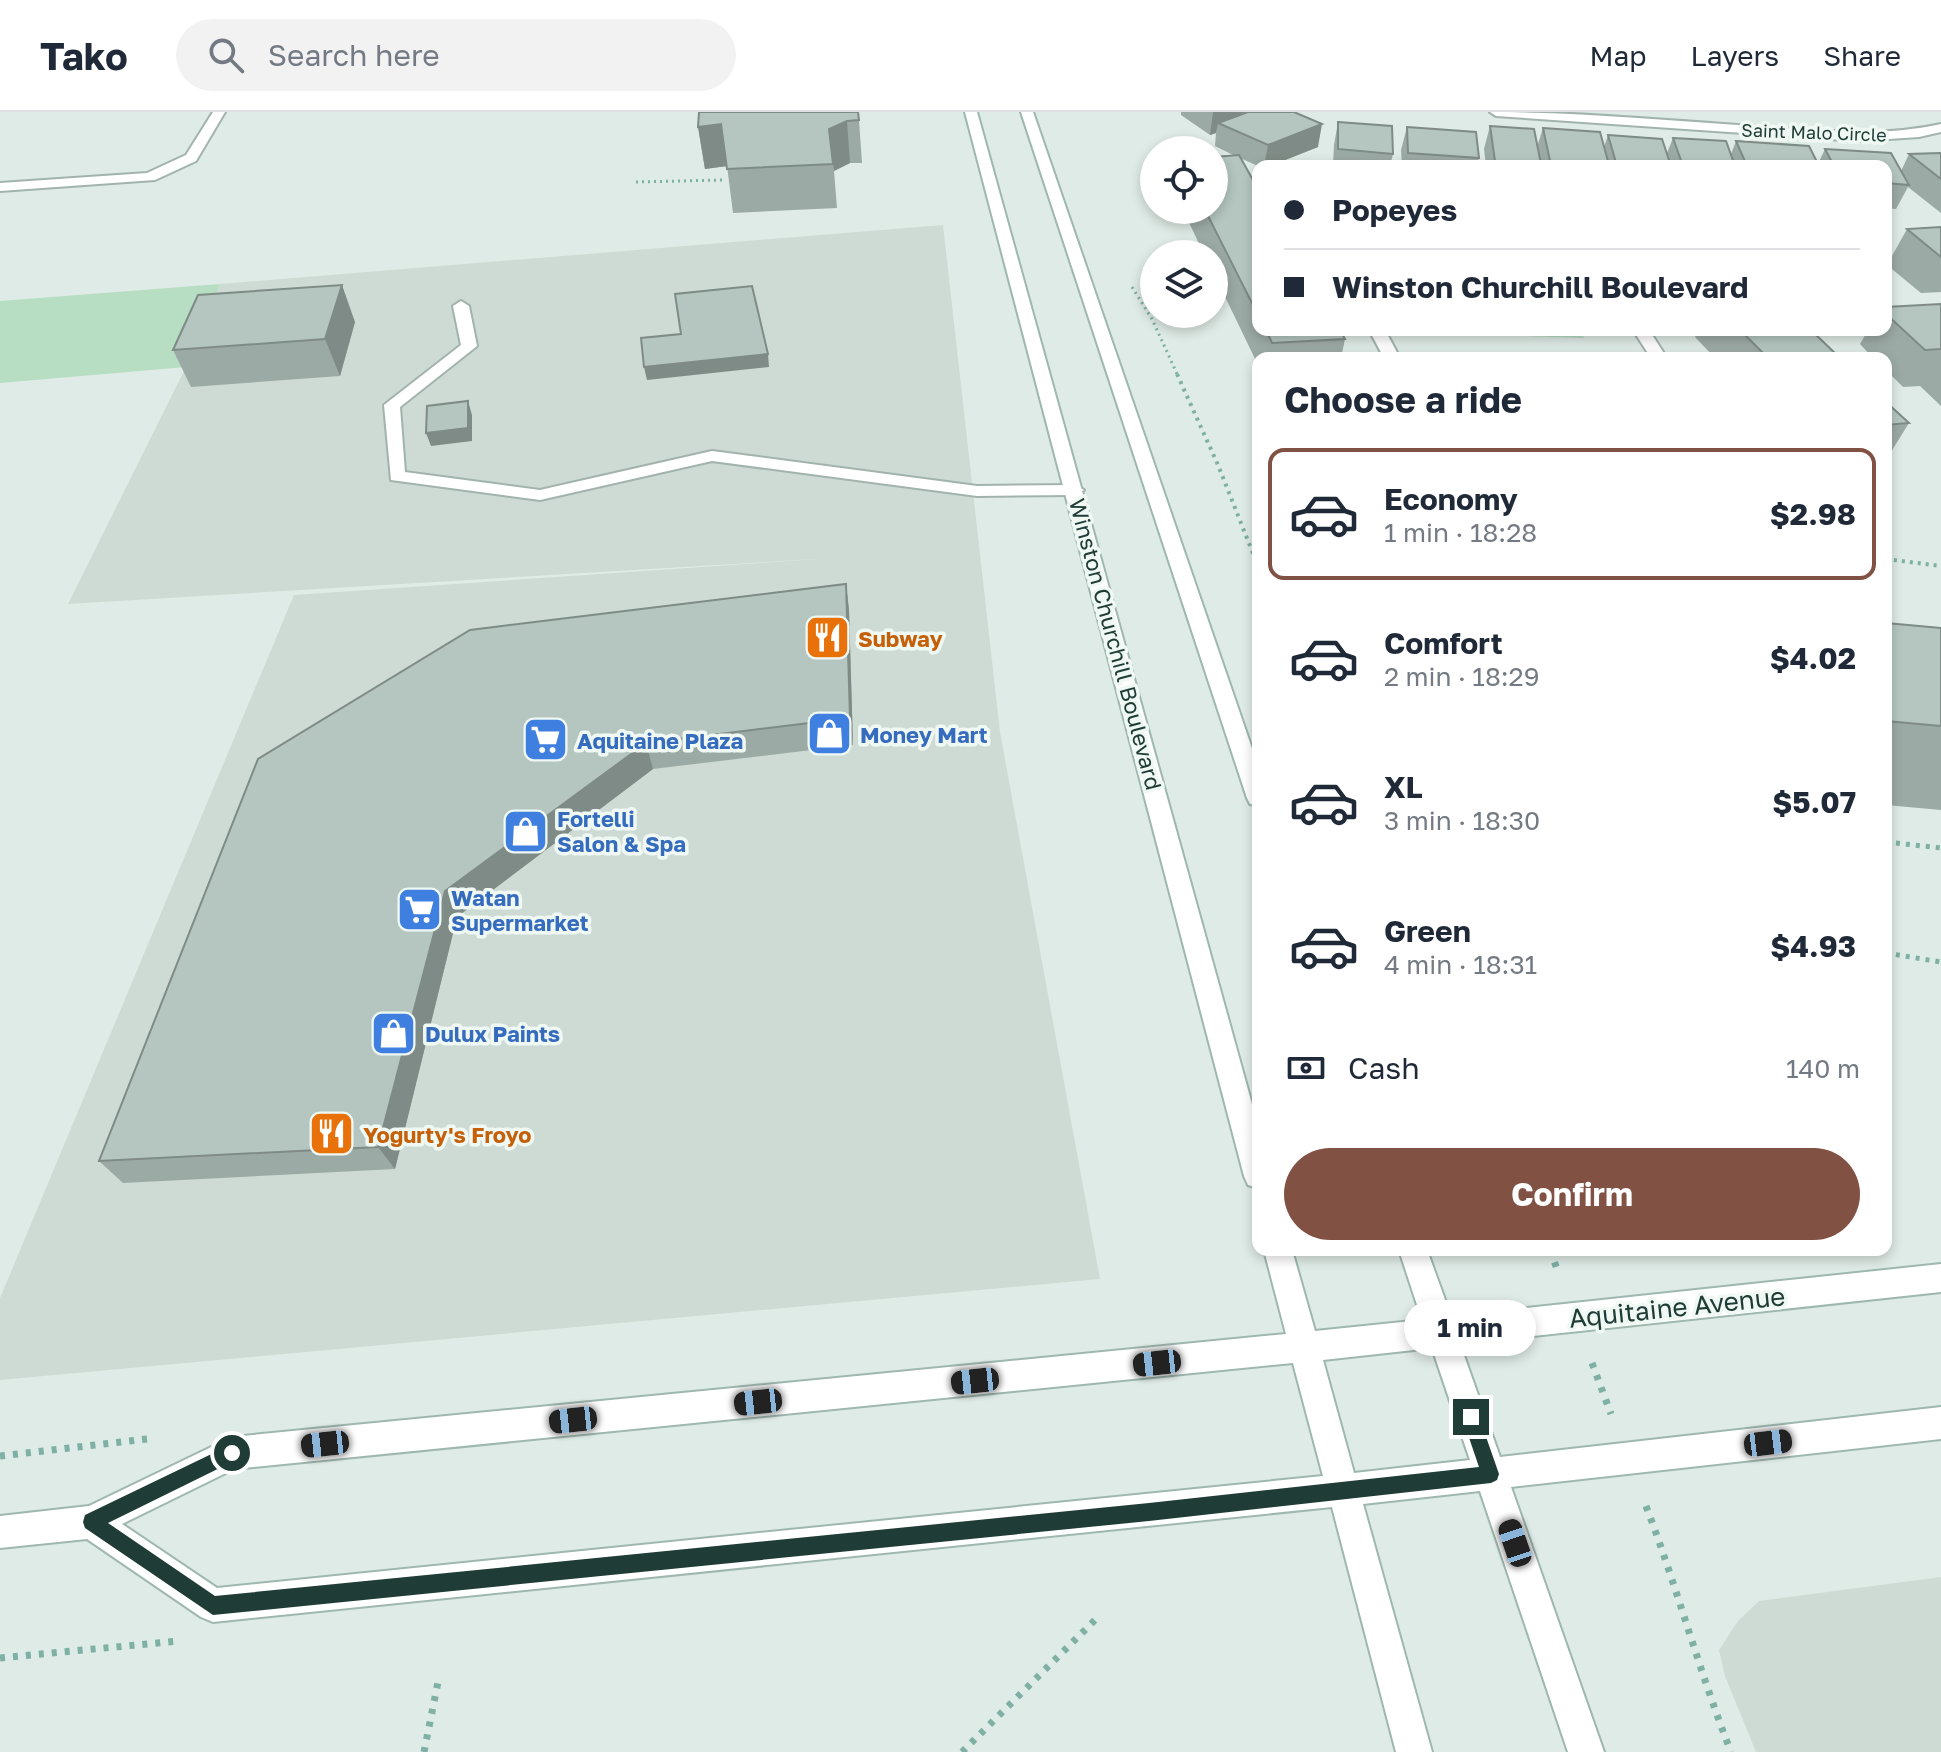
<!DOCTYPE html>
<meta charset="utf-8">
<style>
:root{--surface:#fff;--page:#f2f2f3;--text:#1f2937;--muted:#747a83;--line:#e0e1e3;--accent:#815143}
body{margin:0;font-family:"Golos Text",sans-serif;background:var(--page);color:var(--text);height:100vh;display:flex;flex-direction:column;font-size:30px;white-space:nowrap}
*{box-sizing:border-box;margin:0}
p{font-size:26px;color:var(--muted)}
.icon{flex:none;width:44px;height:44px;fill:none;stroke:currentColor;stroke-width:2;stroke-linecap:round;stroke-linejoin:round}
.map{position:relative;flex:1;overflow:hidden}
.side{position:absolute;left:1252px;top:240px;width:640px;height:904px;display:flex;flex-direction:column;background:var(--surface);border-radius:16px;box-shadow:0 4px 12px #0003}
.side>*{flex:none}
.banner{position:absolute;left:1252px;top:48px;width:640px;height:176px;border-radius:16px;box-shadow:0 4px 12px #0003;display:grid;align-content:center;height:176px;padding:0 32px;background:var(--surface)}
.controls{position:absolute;left:1140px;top:24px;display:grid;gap:16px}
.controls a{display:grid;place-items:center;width:88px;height:88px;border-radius:50%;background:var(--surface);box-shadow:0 4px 12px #0003;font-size:40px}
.end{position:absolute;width:36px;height:36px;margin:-18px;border:10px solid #203c36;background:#fff;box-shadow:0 0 0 4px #fff}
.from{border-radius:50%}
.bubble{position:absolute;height:56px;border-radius:28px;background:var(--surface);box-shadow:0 4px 12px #0003;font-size:26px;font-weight:700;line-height:56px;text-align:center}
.car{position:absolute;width:24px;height:48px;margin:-24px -12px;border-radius:10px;box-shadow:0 0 6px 2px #0007;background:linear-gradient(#222 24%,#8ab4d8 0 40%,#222 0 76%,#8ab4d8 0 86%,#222 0)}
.banner b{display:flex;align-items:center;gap:28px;height:76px;font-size:30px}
.banner b+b{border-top:2px solid var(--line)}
.banner i{width:20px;height:20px;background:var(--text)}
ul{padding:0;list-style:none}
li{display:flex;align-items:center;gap:24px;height:132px;margin:0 16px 12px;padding:0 16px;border:4px solid transparent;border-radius:16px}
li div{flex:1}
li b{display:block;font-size:30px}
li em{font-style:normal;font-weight:700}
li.current{border-color:var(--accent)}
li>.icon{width:72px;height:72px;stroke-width:1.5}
h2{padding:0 32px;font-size:36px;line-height:96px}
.pay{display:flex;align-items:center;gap:20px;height:88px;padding:0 32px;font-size:30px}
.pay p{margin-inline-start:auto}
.primary-button{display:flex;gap:16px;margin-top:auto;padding:16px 32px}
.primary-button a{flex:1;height:92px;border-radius:48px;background:var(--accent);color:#fff;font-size:32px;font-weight:700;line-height:92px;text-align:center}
header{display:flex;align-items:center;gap:48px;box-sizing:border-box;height:112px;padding:0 40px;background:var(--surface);border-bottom:2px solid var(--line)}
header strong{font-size:38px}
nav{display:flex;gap:44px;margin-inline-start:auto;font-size:28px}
.search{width:560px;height:72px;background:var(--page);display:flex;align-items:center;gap:20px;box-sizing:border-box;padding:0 28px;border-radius:44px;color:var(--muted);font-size:30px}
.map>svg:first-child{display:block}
</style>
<header>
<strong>Tako</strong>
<div class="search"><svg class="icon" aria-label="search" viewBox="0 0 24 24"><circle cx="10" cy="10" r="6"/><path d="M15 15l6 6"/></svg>Search here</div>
<nav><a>Map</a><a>Layers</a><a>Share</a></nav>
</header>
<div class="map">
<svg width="1941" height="1640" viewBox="0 0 1941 1640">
<rect width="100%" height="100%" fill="#dfebe6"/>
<!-- built -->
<g fill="#cedbd5">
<path d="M943,113l57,507 100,547 -1100,101v-82l294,-703 523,-36 -749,45 118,-237 34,-83z"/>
<path d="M1941,1465v175h-185l-31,-76 -6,-26 19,-29 21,-20z"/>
</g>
<!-- green -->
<g fill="#b7dec3">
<path d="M220,172l-34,83 -186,16v-82z"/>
<path d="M1430,218h151l3,8 -153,-5z"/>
</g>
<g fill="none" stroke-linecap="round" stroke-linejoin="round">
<defs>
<g id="lane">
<path d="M461,189l8,5 8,40 -77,61 5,65 135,18 172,-39 265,35 98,-1 9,5 -9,5 -98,1 -265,-35 -172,39 -149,-20 -7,-75 77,-60 -8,-39z"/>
<path d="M1369,218h16l15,28h-16z"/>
<path d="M1633,218h16l18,28h-16z"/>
</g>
<g id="street">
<path d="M213,0h12l-29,49 -41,19 -155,11v-8l147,-10 39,-18z"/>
<path d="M1490,0c88,0 175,8 262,14 63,4 127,12 189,-2v8l-22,5 -60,4 -363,-25z"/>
</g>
<g id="secondary">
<path d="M965,0h12l281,1014v62l-10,-3 -4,-9z"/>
<path d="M1021,0h12l225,654v40l-8,-2 -3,-6z"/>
<path d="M1264,1138h28l23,81 107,-11 -23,-70h28l24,66 490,-52v28l-481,52 40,113 441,-50v32l-430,48 93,265h-36l-88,-261 -117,13 69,248h-36l-64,-245 -1119,115 -12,-5 -114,-78 -87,9v-32l89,-10 143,-69 1054,-103zM1432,1236l38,112 -116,13 -31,-113zM1293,1251l30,113 -1106,112 -95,-64 112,-55z"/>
</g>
</defs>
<!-- lane casing -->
<use href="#lane" stroke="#a2b3ae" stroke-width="4"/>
<!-- street casing -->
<use href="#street" stroke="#a2b3ae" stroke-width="4"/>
<!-- secondary casing -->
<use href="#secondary" stroke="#9eb7af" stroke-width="4"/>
<!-- path-far3 -->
<g stroke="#7eb0a3" stroke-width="3" stroke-dasharray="2 4" stroke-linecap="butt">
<path d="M636,70l87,-2"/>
<path d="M1132,175l20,32 26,57"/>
</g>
<!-- path-far2 -->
<g stroke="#7eb0a3" stroke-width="4" stroke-dasharray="3 5" stroke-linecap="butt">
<path d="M1177,262l41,91 40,101"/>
<path d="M1886,447l55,7"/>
</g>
<!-- path-far1 -->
<g stroke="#7eb0a3" stroke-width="5" stroke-dasharray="4 6" stroke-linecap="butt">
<path d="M1886,730l55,6"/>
<path d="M1886,841l55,9"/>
</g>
<!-- path -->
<g stroke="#7eb0a3" stroke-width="7" stroke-dasharray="5 8" stroke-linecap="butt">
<path d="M1550,1138l8,22"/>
<path d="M1592,1251l19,51"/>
<path d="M0,1344l147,-17"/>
<path d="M1646,1394c31,81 53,165 85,246"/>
<path d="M0,1546l178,-17"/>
<path d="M424,1640l14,-70"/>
<path d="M962,1640l136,-135"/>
</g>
<!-- lane -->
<use href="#lane" fill="#fff" fill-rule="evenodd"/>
<!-- street -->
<use href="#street" fill="#fff" fill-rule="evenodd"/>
<!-- secondary -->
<use href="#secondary" fill="#fff" fill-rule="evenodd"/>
</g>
<!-- wall -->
<g fill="#9caaa5">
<path d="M1181,0h113l24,35 -48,19h-12l-18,-8 18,31v141h82l5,9 -4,19h-83v7l-44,-91v-20h-10l-21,-44h31l21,-54 -20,-10 1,-13 -6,2 -29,-20z"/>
<path d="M859,8l3,43h-12l-16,8 3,37 -104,5 -6,-47 -22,3 -7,-42z"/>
<path d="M1338,10l55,32 -3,12h-57l1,-21z"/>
<path d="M1490,14l47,21 6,-19 61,19 4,-12 59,18 6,-15 58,16 5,-13 11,25h-261l-2,-17z"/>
<path d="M1407,15l72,31 -2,8h-75l-1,-16z"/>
<path d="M1736,29l73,5 9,18 7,-15 66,4 10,18 8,-17 32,-1v60l-33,-26 -12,22 -10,-1v-42h-139z"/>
<path d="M1941,115v65l-20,1 -34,-28 20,-36z"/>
<path d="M1886,195l55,42v57l-21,-20 -17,1 -17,-17v-12h-13l-13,-14 8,-14h18z"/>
<path d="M355,210l-15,54 -149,11 -18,-37z"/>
<path d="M1698,218h113l29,28h-125l-20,-21z"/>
<path d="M1886,290l23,21 -23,37z"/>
<path d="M846,472l3,26 4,135 -200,24 -196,148 -62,252 -272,14 -24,-22z"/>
<path d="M1886,511l55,5v182l-55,-5z"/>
</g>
<!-- shaded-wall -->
<g fill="#7f8b86">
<path d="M1213,0h58l-53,11 -2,10 -6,2z"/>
<path d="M847,9l3,42 -16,8 -5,-42z"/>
<path d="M721,12l6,42 -22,3 -7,-42z"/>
<path d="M1322,12l-4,23 -48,19h-6l4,-21z"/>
<path d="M342,173l13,37 -15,54 -15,-37z"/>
<path d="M768,242l1,13 -122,13 -3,-13z"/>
<path d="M468,289l4,14v26l-41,5 -5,-13z"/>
<path d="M846,472l3,26 4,135 -3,-27z"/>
<path d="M646,631l7,26 -196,148 -62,252 -17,-22 67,-256z"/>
</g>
<!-- building -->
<g fill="#b5c6c0" stroke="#7f8b86" stroke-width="2">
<path d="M699,0h159l1,8 -12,1 -18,8 4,35 -106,5 -6,-45 -23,3z"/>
<path d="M1248,0h46l28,12 -54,21 -50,-22z"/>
<path d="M1338,10l54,4 1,28 -55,-5z"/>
<path d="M1490,14l44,3 7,35 -46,-3z"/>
<path d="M1407,15l69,5 3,26 -71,-5z"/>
<path d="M1543,16l57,4 9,33 -59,-4z"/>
<path d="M1608,23l54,4 9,27h-54z"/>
<path d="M1673,26l53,3 9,25h-52z"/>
<path d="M1736,29l73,5 10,20h-72z"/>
<path d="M1825,37l66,4 18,32 -23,-2v-17h-52z"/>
<path d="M1941,41v26l-32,-25z"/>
<path d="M1239,43l19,34v126l-53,-105h9v-53z"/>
<path d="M1941,115v30l-34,-28z"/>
<path d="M342,173l-17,54 -152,11 25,-55z"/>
<path d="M752,174l16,68 -124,13 -3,-29 40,-4 -6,-40z"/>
<path d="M1941,192v45l-16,1 -39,-36v-7z"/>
<path d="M1266,218h74l5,9 -73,4z"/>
<path d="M1740,218h71l29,28h-72z"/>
<path d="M468,289v27l-42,5 1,-27z"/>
<path d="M1886,290l23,21 -23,2z"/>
<path d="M846,472l4,134 -204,25 -201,148 -67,256 -279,14 159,-402 212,-129z"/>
<path d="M1886,511l55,5v98l-55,-5z"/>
</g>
<!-- route -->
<path fill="#203c36" d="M1471,1297l6,2 22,63 -2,6 -6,3 -342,38 -936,94 -128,-87 -2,-6 2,-7 141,-68 6,-2 6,2 3,6 -3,6 -130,64 107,73 934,-93 330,-36 -17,-50 3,-6z"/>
<!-- icons -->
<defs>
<symbol id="restaurant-square" viewBox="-11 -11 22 22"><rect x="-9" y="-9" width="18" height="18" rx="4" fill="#e8710a" stroke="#f0f8f4"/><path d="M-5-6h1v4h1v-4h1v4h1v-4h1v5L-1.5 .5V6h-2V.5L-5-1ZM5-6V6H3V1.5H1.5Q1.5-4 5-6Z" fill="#fff"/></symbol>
<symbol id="shop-square" viewBox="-11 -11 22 22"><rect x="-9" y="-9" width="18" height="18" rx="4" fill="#3f7fe0" stroke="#f0f8f4"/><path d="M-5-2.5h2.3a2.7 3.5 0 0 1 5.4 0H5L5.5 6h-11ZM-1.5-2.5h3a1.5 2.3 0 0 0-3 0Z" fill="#fff"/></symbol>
<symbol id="supermarket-square" viewBox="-11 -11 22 22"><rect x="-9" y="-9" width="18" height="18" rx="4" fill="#3f7fe0" stroke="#f0f8f4"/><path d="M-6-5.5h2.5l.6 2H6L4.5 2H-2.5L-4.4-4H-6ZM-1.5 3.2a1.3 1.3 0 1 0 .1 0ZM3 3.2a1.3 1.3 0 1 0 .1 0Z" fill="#fff"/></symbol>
</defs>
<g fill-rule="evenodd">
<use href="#restaurant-square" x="802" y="500" width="51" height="51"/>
<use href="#shop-square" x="804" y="596" width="51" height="51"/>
<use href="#supermarket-square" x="520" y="602" width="51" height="51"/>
<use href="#shop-square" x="500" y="694" width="51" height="51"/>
<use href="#supermarket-square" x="394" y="772" width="51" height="51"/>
<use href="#shop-square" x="368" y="896" width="51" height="51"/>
<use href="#restaurant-square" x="306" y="996" width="51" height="51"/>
</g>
<g text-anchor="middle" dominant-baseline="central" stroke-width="7" stroke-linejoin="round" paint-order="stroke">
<!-- far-street labels -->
<g font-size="18" fill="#203c36" stroke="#f0f8f4">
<text transform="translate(1814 20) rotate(2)">Saint Malo Circle</text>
</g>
<!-- food labels -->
<g font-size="22" font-weight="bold" fill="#c56008" stroke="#f0f8f4" text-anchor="start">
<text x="858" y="526">Subway</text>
<text x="363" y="1022">Yogurty's Froyo</text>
</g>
<!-- street labels -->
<g font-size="22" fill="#203c36" stroke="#f0f8f4">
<text transform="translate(1116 532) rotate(75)">Winston Churchill Boulevard</text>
</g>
<!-- shop labels -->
<g font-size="22" font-weight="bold" fill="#366cbe" stroke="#f0f8f4" text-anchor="start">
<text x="860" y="622">Money Mart</text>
<text x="577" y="628">Aquitaine Plaza</text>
<text x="557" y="706">Fortelli<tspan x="557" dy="25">Salon &amp; Spa</tspan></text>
<text x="451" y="785">Watan<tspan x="451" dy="25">Supermarket</tspan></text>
<text x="425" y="921">Dulux Paints</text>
</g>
<!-- near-street labels -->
<g font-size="26" fill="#203c36" stroke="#f0f8f4">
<text transform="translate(1677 1195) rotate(-6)">Aquitaine Avenue</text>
</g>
</g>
</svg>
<div class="controls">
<a><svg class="icon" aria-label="locate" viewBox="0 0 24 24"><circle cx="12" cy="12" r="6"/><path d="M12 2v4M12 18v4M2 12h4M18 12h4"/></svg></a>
<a><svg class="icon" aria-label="layers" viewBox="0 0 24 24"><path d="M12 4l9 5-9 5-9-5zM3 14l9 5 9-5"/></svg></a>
</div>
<i class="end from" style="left:232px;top:1341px"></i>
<i class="end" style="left:1471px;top:1305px"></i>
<div class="bubble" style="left:1404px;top:1188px;width:132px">1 min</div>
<i class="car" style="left:1157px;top:1251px;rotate:264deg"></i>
<i class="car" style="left:975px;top:1269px;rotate:264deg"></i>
<i class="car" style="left:758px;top:1290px;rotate:264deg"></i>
<i class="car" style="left:573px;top:1308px;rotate:264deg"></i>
<i class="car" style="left:1768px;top:1331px;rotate:83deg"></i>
<i class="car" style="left:325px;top:1332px;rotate:264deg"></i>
<i class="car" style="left:1515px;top:1431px;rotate:341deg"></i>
<div class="banner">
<b><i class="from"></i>Popeyes</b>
<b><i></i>Winston Churchill Boulevard</b>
</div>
<section class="side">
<h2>Choose a ride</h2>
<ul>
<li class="current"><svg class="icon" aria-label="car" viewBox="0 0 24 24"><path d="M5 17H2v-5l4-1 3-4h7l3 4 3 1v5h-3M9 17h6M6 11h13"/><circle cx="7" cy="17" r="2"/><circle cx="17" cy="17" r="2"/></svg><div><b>Economy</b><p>1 min · 18:28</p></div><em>$2.98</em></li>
<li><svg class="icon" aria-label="car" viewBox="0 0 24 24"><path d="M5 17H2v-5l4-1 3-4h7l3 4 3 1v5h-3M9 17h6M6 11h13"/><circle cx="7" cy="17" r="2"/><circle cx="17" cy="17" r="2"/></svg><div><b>Comfort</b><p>2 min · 18:29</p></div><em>$4.02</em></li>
<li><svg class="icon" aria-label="car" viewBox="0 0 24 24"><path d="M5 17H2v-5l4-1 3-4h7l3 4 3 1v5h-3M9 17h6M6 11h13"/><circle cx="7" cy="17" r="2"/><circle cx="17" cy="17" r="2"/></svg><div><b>XL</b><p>3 min · 18:30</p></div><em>$5.07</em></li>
<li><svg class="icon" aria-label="car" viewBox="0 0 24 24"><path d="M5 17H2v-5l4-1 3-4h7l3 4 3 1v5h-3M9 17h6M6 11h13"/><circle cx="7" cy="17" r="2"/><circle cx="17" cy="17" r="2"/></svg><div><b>Green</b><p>4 min · 18:31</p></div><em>$4.93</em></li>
</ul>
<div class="pay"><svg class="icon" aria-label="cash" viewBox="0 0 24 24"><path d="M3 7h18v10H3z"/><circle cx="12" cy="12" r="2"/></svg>Cash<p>140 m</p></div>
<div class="primary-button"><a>Confirm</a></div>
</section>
</div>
